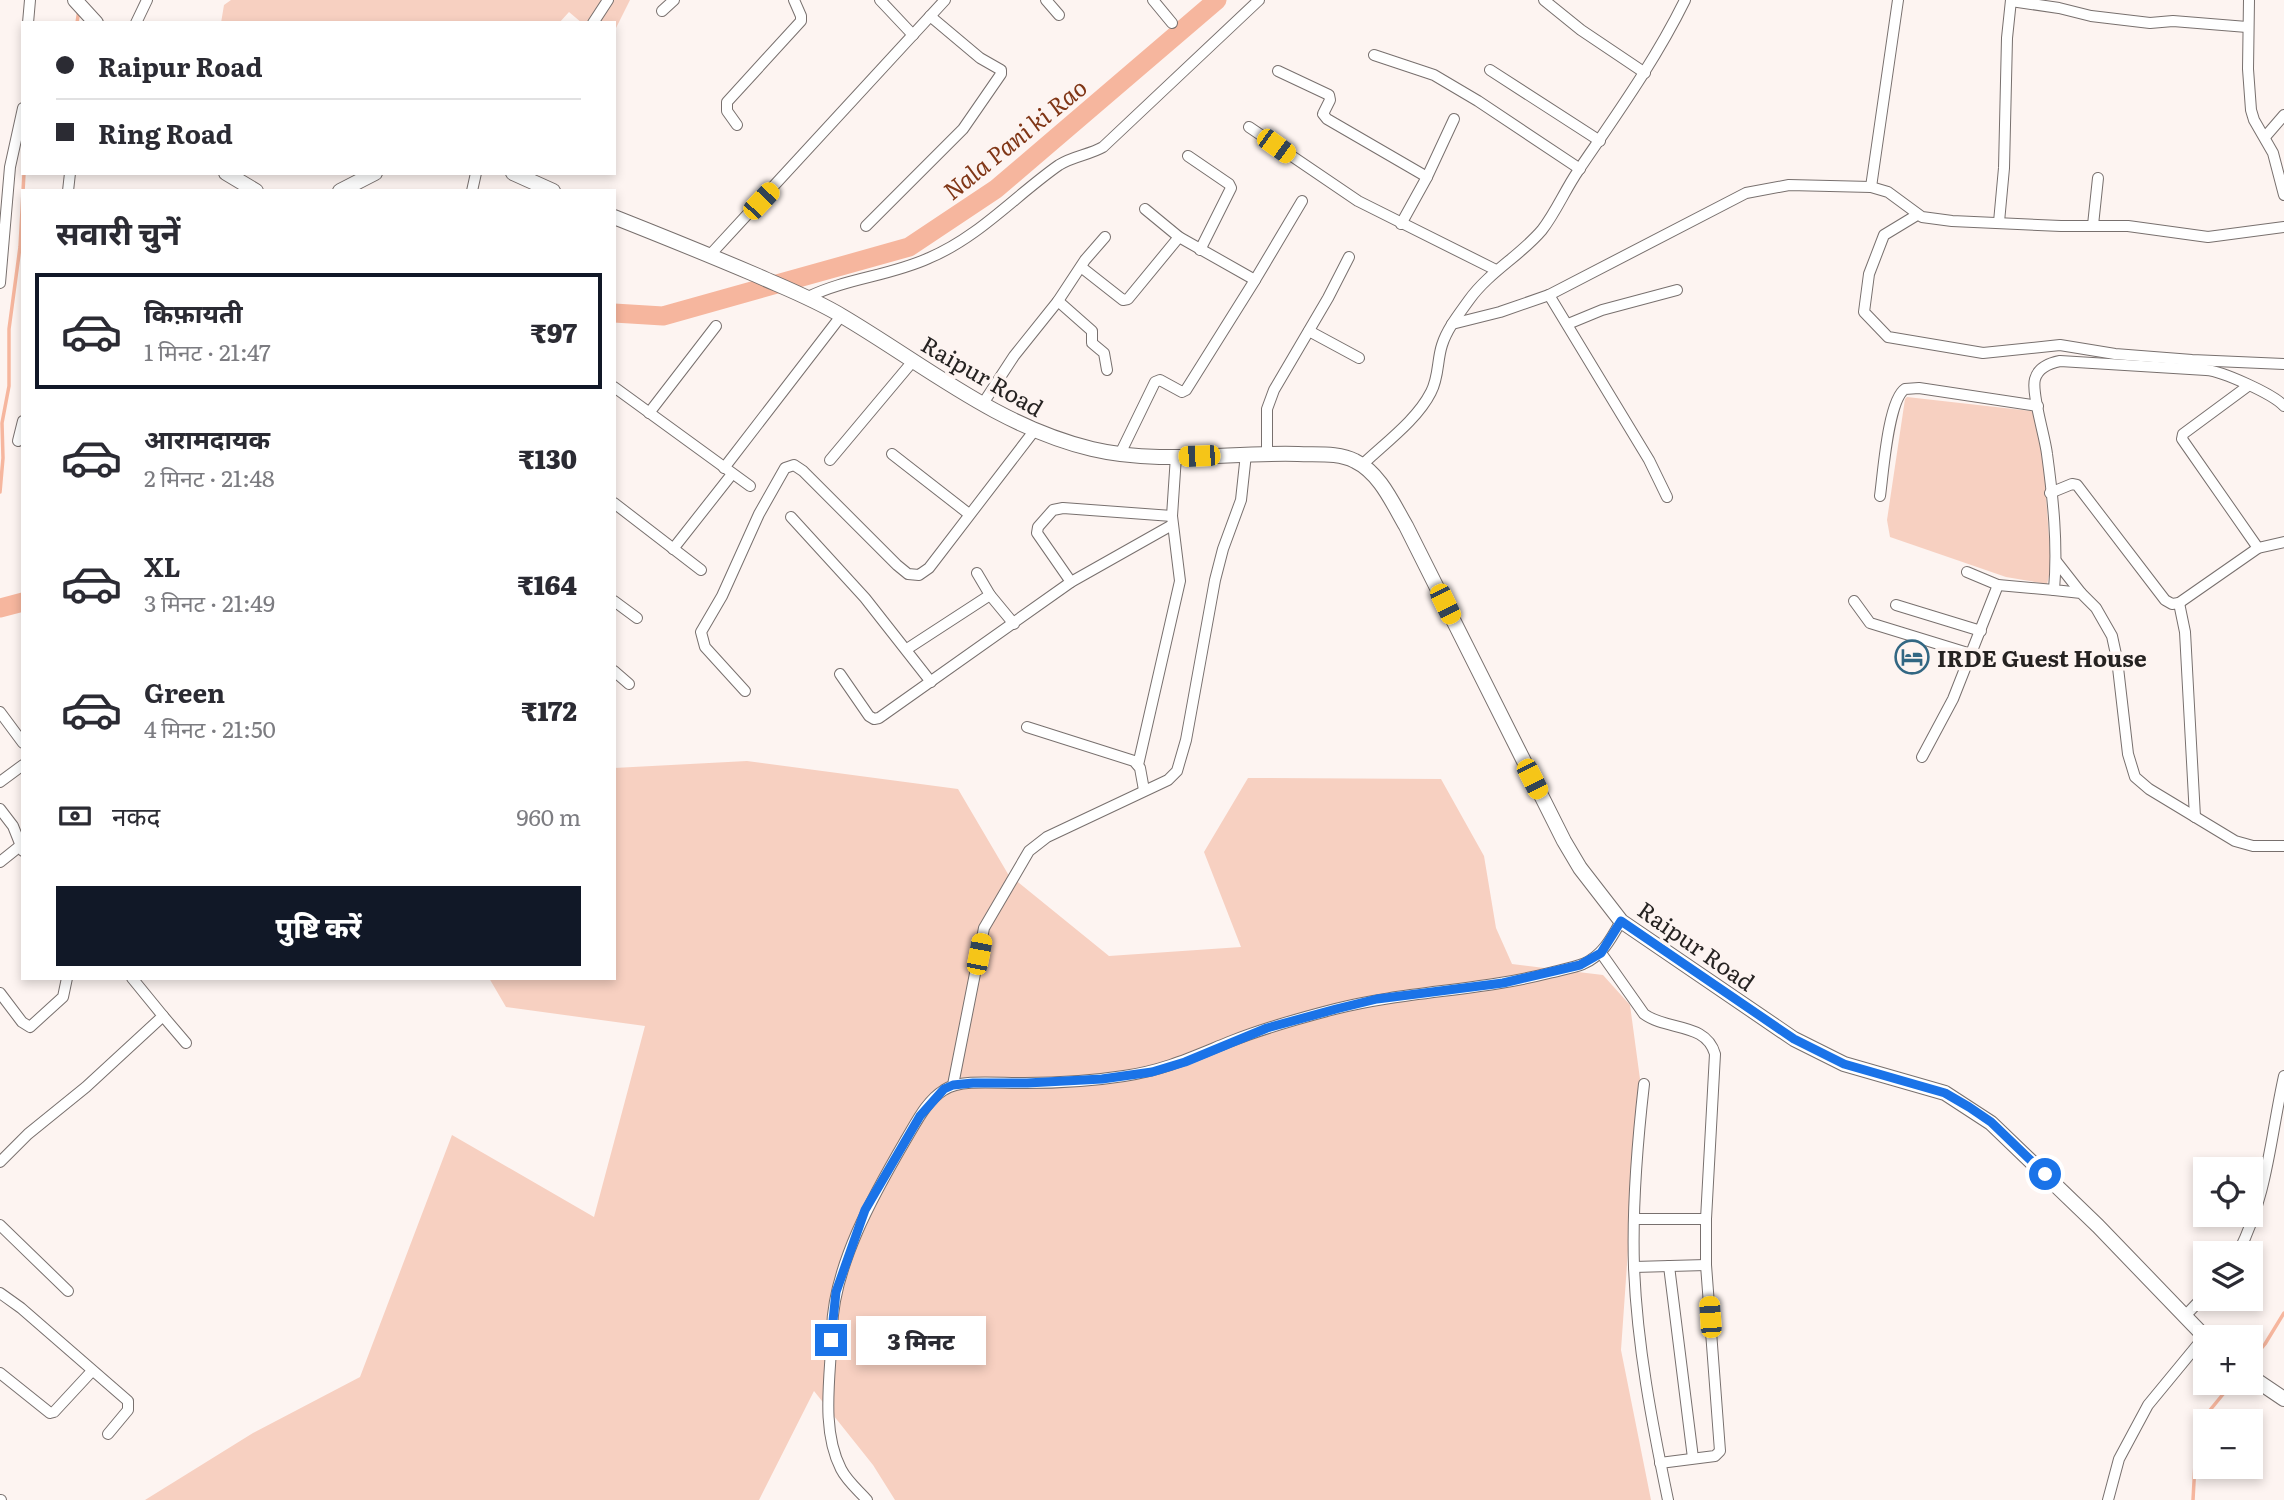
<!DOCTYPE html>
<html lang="hi">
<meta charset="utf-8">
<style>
:root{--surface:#fff;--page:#f7f7f7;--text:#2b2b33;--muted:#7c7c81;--line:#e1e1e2;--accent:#111827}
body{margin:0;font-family:Literata,"Noto Sans Devanagari",serif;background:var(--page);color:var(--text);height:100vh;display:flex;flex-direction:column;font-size:26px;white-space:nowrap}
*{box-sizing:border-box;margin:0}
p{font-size:23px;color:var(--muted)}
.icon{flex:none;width:38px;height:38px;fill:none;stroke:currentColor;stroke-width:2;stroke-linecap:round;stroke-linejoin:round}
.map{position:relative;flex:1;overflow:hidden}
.panel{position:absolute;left:21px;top:189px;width:595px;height:791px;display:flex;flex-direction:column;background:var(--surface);border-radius:0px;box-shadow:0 4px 10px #0003}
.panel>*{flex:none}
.hud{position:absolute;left:21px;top:21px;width:595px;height:154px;border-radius:0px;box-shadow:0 4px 10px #0003;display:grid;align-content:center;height:154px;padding:0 35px;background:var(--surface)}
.controls{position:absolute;left:2193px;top:1157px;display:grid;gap:14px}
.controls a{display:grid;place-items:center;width:70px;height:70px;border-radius:0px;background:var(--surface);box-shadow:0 4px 10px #0003;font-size:35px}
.end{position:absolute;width:32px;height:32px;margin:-16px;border:9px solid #1a73e8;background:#fff;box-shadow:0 0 0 4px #fff}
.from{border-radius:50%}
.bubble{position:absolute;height:49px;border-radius:0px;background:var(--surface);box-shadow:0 4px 10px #0003;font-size:23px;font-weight:800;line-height:49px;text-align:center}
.car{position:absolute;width:21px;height:42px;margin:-21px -10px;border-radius:9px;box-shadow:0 0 5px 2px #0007;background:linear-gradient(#f5c518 24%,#345 0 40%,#f5c518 0 76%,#345 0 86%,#f5c518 0)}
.hud b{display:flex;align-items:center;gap:24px;height:66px;font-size:26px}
.hud b+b{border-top:2px solid var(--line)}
.hud i{width:18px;height:18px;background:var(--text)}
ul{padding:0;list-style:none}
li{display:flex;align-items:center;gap:21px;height:116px;margin:0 14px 10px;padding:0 21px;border:4px solid transparent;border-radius:0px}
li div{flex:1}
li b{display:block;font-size:26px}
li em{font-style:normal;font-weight:800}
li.current{border-color:var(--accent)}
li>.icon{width:63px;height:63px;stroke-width:1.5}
h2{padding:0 35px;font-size:32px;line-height:84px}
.pay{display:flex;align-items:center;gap:18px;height:77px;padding:0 35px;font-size:26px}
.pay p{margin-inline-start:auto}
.action{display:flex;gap:14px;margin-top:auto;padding:14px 35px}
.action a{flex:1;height:80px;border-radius:0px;background:var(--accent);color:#fff;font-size:28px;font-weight:800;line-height:80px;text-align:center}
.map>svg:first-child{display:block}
</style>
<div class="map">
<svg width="2284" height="1500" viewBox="0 0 2284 1500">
<rect width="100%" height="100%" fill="#fdf4f1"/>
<!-- green -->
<g fill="#f7d0c1">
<path d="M231,0h399l-16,32v-9h-32l-13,-11 -10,11h-338l3,-18z"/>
<path d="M1907,397l124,14 5,3 7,36 8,118 -4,16 -41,-7 -116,-40 -3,-17 18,-121z"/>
<path d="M747,761l211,28 50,85 101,82 132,-9 -37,-95 44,-74 193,1 43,77 12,72 16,36 91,11 27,30 10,74 -19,271 30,150h-756l-22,-35 -59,-74 -55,109h-614l108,-67 107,-56 92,-242 142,82 51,-191 -139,-19 -17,-29h125v-210z"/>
</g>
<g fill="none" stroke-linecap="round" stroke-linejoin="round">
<!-- stream -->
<g stroke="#f6b69e" stroke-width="3.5">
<path d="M77,23l2,-14"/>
<path d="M0,492l3,-34 -1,-35 7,-37v-57l11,-82 4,-74"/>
<path d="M2250,1362l15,-18 19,-31"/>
<path d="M2193,1500l4,-74 36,-44"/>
</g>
<!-- river -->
<g stroke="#f6b69e" stroke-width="19">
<path d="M614,313l49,3 246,-69 87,-58 221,-189"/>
<path d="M0,608l23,-6"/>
</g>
<defs>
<g id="minor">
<path d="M880,0l33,35"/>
<path d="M1046,0l13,15"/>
<path d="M1153,0l19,23"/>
<path d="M1544,0l37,30 64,43"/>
<path d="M2249,0l-1,69 3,41 3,10 19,33 11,42"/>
<path d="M2011,1l48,7 32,8 59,7 23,-2 74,6"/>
<path d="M662,11l12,-11"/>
<path d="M28,23l2,-23"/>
<path d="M136,23l11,-23"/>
<path d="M593,23l15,-23"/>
<path d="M1374,55l60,20 44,26 102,68"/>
<path d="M1490,70l110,71"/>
<path d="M1278,71l51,24 1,5 -7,14 4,5 100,58"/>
<path d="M737,125l-10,-14v-9l74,-81v-5l-7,-16"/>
<path d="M1249,127l109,74 138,69"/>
<path d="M2265,137l19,-22"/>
<path d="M1188,156l41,28 2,4 -31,62"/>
<path d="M1871,187l27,-187"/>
<path d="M68,191l2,-18"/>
<path d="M472,191l4,-18"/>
<path d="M1917,215l-33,20 -15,39 -5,38 24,25 95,16 77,-8 55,9 77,6 92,4"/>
<path d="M1999,222l5,-54 3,-130 4,-38"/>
<path d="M1401,224l26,-47 27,-58"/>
<path d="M2093,225l5,-47"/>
<path d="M866,226l97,-97 38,-55v-4l-21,-12 -50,-42"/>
<path d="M710,255l235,-255"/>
<path d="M1081,267l42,33 5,-1 51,-62 -34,-28"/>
<path d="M1255,280l47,-79"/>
<path d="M0,283l10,-116 13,-59"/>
<path d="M1549,295l100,165 18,37"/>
<path d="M808,297c39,-19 82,-21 121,-39 50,-21 87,-63 130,-93 14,-9 30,-10 44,-18l156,-147"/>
<path d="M1058,301l27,-41 20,-23"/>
<path d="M1452,324l48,-12 49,-17 197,-102 43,-8 82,2 17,5 34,25 30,4 109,5h67l80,11 76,-10"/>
<path d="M1568,324l34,-14 75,-20"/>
<path d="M1309,331l50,27"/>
<path d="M2248,386l-65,48 -1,5 76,109"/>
<path d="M614,387l136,99"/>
<path d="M982,405l32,-49 44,-55 34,30v12l12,10 3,17"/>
<path d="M2284,406c-11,-12 -62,-35 -78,-36l-146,-9c-10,2 -22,7 -25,18 -4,14 10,57 12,75 6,44 11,91 7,136l27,3 15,15 16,28 5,23 11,95 7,23 14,12 86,52 18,5h31"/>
<path d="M649,413l67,-87"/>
<path d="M18,441l5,-20"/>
<path d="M1267,453v-44l7,-19 54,-92 21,-41"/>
<path d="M892,454l77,60"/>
<path d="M1120,454l35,-72 5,-2 22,12 4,-2 69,-110 -76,-43"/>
<path d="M830,460l83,-99"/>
<path d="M1362,465c23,-22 55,-45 69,-73 8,-15 6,-32 11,-47 5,-16 17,-31 27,-45 20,-28 51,-44 73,-70 14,-18 23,-40 36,-59 38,-56 77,-110 107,-171"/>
<path d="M724,468l117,-152"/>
<path d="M2050,493l22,-9 5,1 88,115 7,4 7,-1 79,-55 26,-6"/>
<path d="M1880,496c3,-21 8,-96 25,-107l14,-1 119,18"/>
<path d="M614,503l87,67"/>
<path d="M791,517l74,81 66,84"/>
<path d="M673,549l59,-75"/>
<path d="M2056,561l25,32"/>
<path d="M1967,572l31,13 56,5"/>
<path d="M977,573l13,22 24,29"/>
<path d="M1071,582l101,-57"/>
<path d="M614,601l23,17"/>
<path d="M1854,601l16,22 101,31"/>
<path d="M2179,603l6,29 10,185"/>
<path d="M1896,605l85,26"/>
<path d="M907,649l83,-54"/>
<path d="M614,671l15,13"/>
<path d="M840,674l29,42 5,3 5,-1 192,-136 -34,-49 1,-6 15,-17 10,-2 109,8"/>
<path d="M745,691l-40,-44 -4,-15 21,-36 37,-82 26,-46 9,-3 9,6 94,94 11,9 11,1 10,-7 105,-137"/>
<path d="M0,712l23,31"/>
<path d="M1027,727l107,34 6,7 4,22"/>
<path d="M1922,757l31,-58 45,-114"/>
<path d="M1138,765l42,-184 -8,-65 4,-60"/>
<path d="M0,782l23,-17"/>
<path d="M0,809l13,17 10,25"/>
<path d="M0,862l20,-16"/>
<path d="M1601,953l43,61c23,17 62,8 71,40l-9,165v46l14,186 -5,5 -55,7"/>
<path d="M0,993l22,29 8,5 33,-30 4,-19"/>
<path d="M163,1016l23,27"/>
<path d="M1644,1084c-7,61 -12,122 -10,183 3,78 18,156 34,233"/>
<path d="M953,1085l31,-157 45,-77 18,-14 121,-57 9,-9 9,-31 29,-160 8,-31 18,-49 5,-46"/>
<path d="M0,1162l28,-28 58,-47 77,-71 -31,-38"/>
<path d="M1634,1219h72"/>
<path d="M0,1225l68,66"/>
<path d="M2238,1253c30,-59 32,-114 46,-177"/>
<path d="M1669,1266l24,192"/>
<path d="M1634,1267l72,-2"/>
<path d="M0,1293l21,15 107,93v9l-20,24"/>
<path d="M2186,1315l19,-20"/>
<path d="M0,1373l50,40 4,-1 38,-41"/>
<path d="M0,1500h1"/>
<path d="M867,1500c-9,-10 -20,-19 -26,-31 -21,-41 -10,-95 -9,-139 1,-63 42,-136 73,-189 11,-18 21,-40 39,-51 17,-12 60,-6 81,-7 33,0 67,-2 99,-7 41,-6 68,-19 105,-34 35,-14 71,-24 106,-33 71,-18 144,-18 214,-36 11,-3 23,-5 34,-9 19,-8 28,-25 38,-43"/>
<path d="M2108,1500l11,-41 29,-54 56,-68"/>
</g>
<g id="major">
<path d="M75,0l21,23"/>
<path d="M226,173l30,18"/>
<path d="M513,173l40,18"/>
<path d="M340,191l35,-18"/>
<path d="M614,217c48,19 95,38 142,58 29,13 58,24 86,41 83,49 155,110 250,133 67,16 138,3 206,5 18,1 40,-2 57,7 25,12 38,43 51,65l158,315 16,27 41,53 173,118 50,25 101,29 46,30 107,103 107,111"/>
<path d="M2250,1376l34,23"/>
</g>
</defs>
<!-- minor casing -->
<use href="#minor" stroke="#78706e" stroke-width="12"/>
<!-- major casing -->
<use href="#major" stroke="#78706e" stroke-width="16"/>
<!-- minor -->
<use href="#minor" stroke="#fff" stroke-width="10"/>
<!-- major -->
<use href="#major" stroke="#fff" stroke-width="14"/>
</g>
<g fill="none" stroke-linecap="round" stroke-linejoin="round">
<!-- route -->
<path stroke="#1a73e8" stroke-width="9" d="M831,1340l5,-48 29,-82 55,-94 24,-27 9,-4 20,-2h54l75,-4 50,-7 33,-10 82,-34 69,-19 41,-10 126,-16 77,-18 21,-12 20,-32 173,118 50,25 101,29 24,14 22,15 54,52"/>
</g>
<!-- icons -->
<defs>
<symbol id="hotel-ring" viewBox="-11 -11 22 22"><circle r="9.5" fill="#fdf4f1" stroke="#326783" stroke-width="1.5"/><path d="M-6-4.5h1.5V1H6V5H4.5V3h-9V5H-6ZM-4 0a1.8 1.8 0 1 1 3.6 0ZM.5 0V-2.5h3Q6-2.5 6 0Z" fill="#326783"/></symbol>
</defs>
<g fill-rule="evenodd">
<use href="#hotel-ring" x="1893" y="638" width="38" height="38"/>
</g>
<g text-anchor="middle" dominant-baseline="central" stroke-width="7" stroke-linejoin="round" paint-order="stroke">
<!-- street labels -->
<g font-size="23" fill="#262322" stroke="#fdf4f1">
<text transform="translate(983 375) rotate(30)">Raipur Road</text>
<text transform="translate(1697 945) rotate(35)">Raipur Road</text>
</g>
<!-- poi labels -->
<g font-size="23" font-weight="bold" fill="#262322" stroke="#fdf4f1" text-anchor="start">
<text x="1937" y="657">IRDE Guest House</text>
</g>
<!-- water labels -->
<g font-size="24" font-style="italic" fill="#803616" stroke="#fdf4f1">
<text transform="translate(1014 138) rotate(-39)">Nala Pani ki Rao</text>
</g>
</g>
</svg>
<div class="controls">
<a><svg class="icon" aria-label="locate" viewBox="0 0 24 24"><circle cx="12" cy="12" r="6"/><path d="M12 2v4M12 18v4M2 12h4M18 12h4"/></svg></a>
<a><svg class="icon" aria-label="layers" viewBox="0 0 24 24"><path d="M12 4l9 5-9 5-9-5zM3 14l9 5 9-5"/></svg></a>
<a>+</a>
<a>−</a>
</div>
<i class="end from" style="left:2045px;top:1174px"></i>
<i class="end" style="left:831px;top:1340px"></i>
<div class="bubble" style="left:856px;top:1316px;width:130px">3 मिनट</div>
<i class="car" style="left:1276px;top:146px;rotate:126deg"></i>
<i class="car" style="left:761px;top:201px;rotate:43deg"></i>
<i class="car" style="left:1199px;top:456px;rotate:268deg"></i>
<i class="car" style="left:1445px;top:604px;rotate:154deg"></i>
<i class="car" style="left:1532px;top:779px;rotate:153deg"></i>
<i class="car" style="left:979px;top:954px;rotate:11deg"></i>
<i class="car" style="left:1710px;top:1317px;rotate:356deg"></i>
<div class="hud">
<b><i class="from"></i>Raipur Road</b>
<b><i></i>Ring Road</b>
</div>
<section class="panel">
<h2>सवारी चुनें</h2>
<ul>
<li class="current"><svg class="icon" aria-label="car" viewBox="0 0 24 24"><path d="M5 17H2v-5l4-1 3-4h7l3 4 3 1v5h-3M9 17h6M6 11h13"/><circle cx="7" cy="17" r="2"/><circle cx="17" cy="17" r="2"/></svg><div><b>किफ़ायती</b><p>1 मिनट · 21:47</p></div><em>₹97</em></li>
<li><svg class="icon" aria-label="car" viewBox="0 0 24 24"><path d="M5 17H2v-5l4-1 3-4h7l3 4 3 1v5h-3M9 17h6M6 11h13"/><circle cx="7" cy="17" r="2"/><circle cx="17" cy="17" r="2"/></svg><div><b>आरामदायक</b><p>2 मिनट · 21:48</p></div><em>₹130</em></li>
<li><svg class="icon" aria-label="car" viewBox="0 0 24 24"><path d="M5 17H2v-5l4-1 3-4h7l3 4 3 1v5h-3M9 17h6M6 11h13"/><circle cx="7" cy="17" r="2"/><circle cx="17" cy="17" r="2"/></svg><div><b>XL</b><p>3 मिनट · 21:49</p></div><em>₹164</em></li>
<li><svg class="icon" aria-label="car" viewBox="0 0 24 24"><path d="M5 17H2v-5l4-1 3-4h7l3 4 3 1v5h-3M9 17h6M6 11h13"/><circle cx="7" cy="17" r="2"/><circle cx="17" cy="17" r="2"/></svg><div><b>Green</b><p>4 मिनट · 21:50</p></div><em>₹172</em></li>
</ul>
<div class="pay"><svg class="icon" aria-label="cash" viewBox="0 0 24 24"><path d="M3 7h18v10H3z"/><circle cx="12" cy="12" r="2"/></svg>नकद<p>960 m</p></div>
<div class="action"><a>पुष्टि करें</a></div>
</section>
</div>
